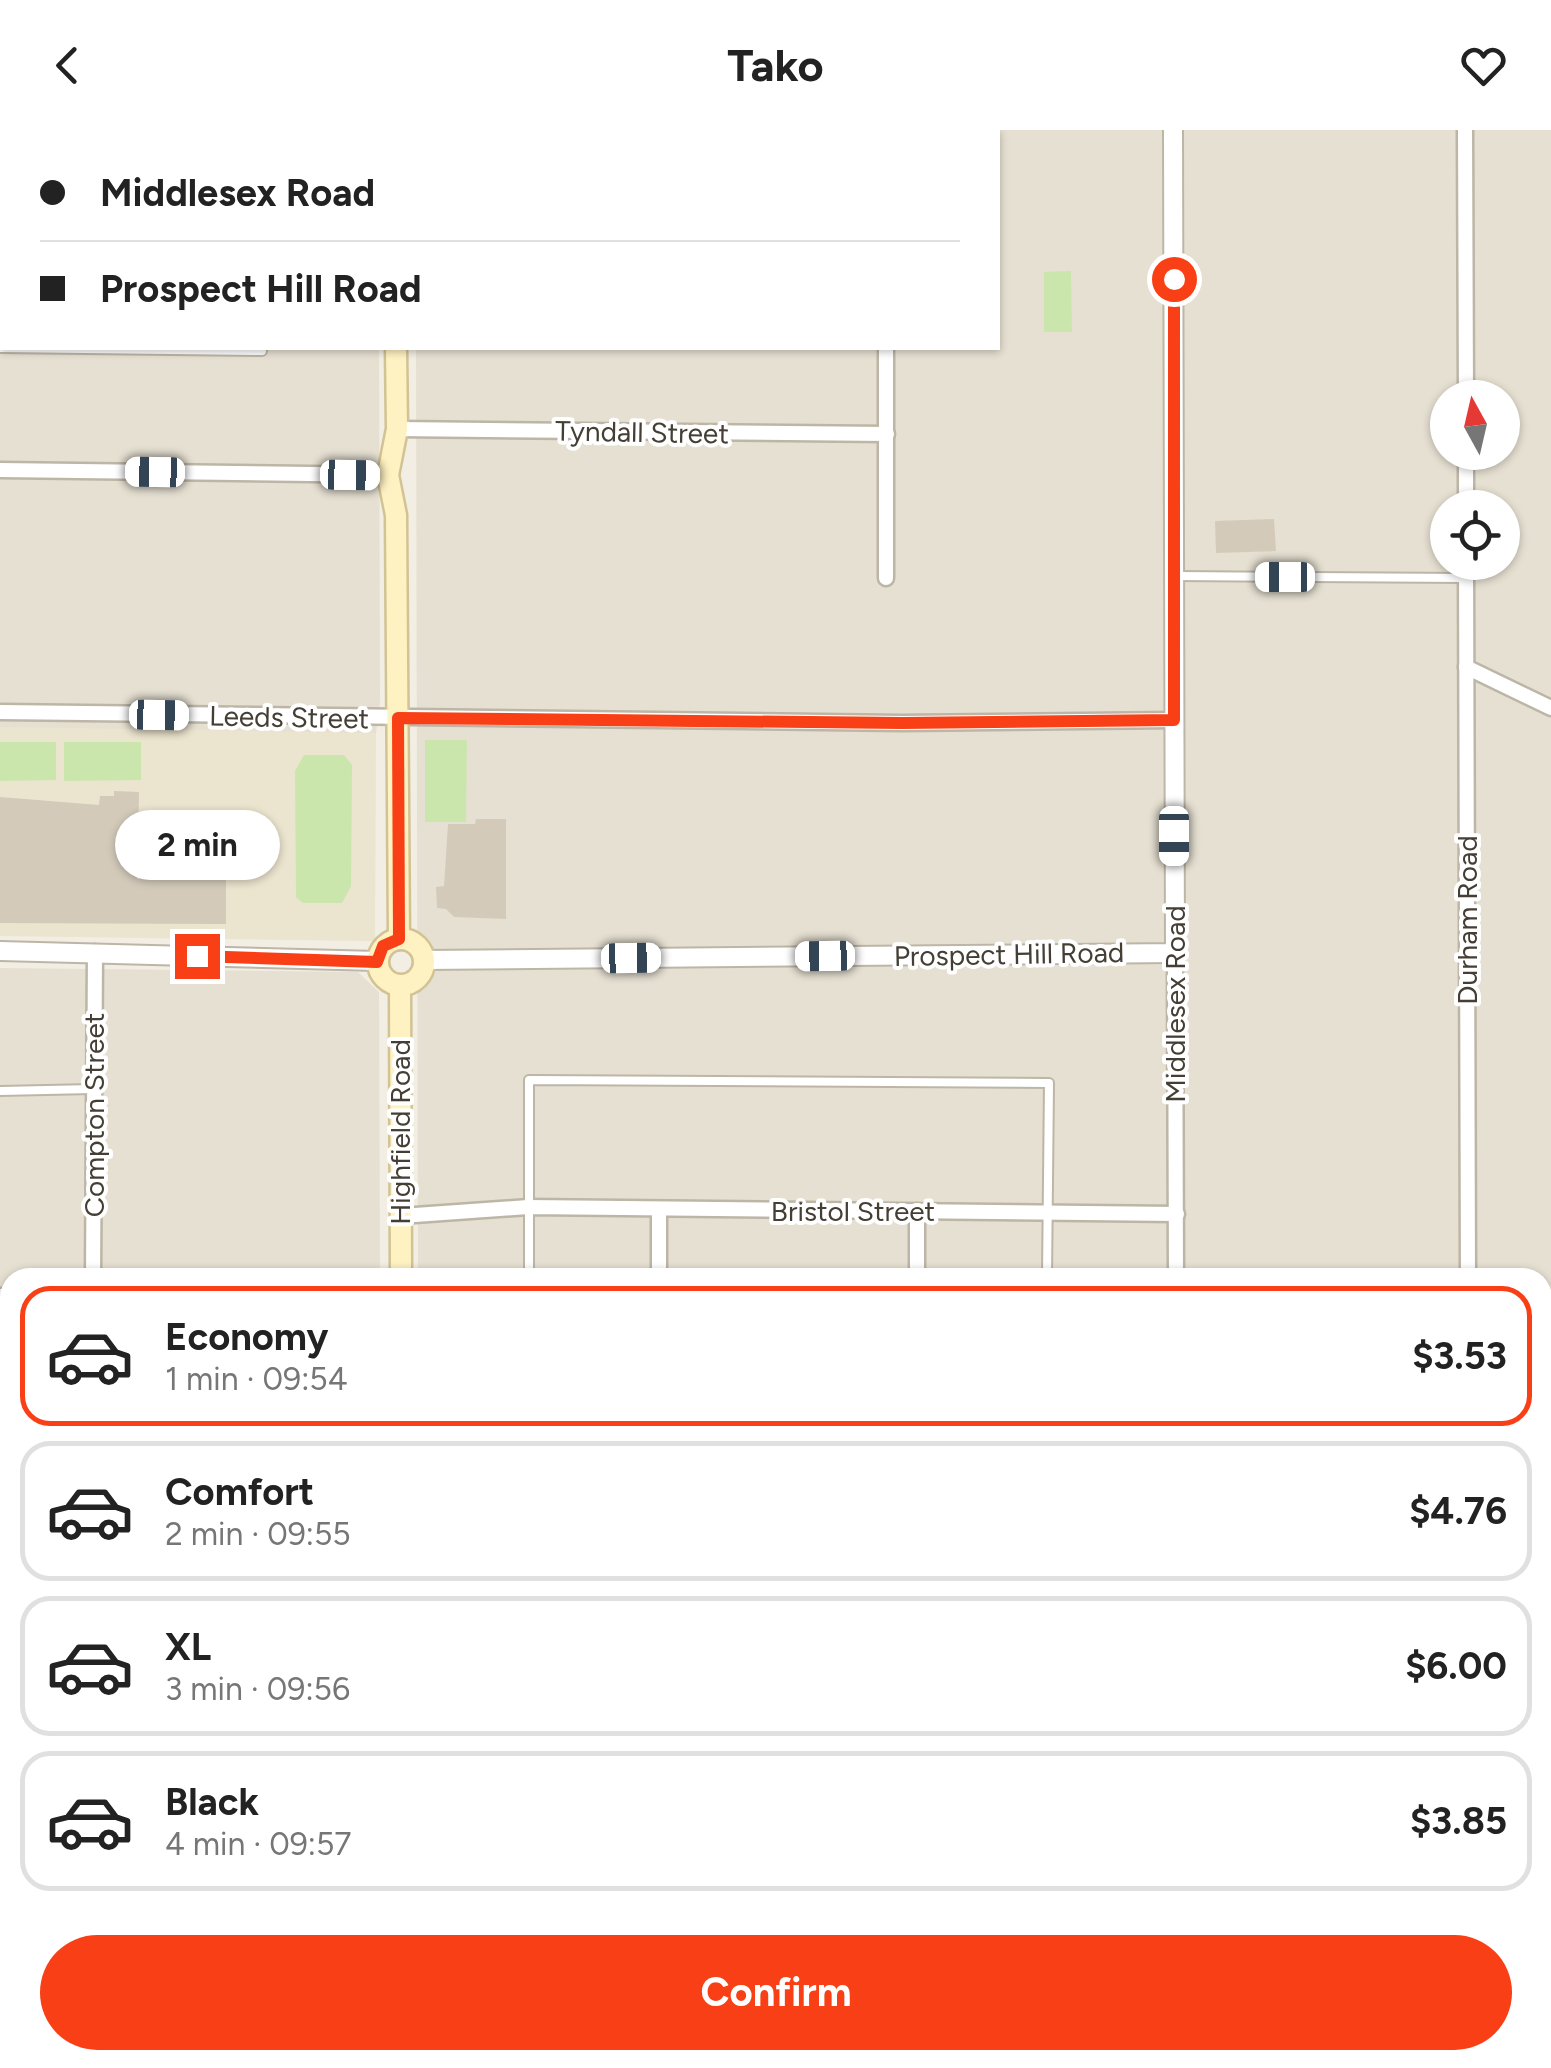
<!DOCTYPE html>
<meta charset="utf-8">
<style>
:root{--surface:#fff;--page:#f6f6f6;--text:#222;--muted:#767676;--line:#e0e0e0;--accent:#f83f15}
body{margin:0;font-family:Figtree,sans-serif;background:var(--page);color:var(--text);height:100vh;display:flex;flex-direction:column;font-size:38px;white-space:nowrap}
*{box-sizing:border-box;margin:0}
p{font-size:32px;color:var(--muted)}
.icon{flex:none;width:55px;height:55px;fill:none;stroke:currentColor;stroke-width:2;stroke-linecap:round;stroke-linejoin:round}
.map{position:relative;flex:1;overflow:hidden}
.side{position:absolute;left:0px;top:1138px;width:1552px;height:802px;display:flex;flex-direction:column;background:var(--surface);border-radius:30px 30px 0 0;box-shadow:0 2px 8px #0004}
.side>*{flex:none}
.guide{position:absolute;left:0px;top:0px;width:1000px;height:220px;box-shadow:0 2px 8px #0004;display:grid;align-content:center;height:220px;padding:0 40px;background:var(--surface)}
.needle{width:65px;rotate:352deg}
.buttons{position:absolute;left:1430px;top:250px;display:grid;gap:20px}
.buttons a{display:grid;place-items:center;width:90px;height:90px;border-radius:50%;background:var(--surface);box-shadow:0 2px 8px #0004;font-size:50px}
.end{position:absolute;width:45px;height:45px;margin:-22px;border:12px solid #f83f15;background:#fff;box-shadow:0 0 0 5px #fff}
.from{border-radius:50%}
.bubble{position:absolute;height:70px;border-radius:35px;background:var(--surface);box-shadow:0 2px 8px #0004;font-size:32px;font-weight:700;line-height:70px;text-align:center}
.car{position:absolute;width:30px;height:60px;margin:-30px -15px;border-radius:12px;box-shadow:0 0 8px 2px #0007;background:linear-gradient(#fff 24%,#345 0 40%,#fff 0 76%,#345 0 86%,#fff 0)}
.guide b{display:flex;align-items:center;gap:35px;height:95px;font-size:38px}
.guide b+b{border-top:2px solid var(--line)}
.guide i{width:25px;height:25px;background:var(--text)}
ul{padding:18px 0 0;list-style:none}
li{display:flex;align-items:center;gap:30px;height:140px;margin:0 20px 15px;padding:0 20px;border:5px solid var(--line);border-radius:30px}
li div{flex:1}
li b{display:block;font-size:38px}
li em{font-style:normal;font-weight:700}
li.on{border-color:var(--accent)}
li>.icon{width:90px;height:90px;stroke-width:1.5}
.button{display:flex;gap:20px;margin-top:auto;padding:20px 40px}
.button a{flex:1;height:115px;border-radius:60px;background:var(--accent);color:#fff;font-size:40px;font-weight:700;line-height:115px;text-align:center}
header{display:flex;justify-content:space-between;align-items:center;height:130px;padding:0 40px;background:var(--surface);font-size:45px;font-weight:700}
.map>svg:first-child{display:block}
</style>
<header><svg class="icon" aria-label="back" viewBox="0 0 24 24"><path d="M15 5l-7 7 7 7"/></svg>Tako<svg class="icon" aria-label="heart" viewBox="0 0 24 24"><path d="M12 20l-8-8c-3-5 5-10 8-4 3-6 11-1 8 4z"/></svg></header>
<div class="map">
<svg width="1551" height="1938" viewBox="0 0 1551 1938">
<rect width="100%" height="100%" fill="#f2eee4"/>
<!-- residential -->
<g fill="#e6e0d2" fill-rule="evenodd">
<path d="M0,0h378l-376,2v216h377l1,353 -4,32 -376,197z"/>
<path d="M413,0h1138v1601h-9v-453l-1124,-1 -2,-929h582v-216zM1448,268h54v54h-54zM1448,378h54v54h-54z"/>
<path d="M0,838l358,4 21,20 1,285 -370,1v337h-10z"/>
<path d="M1551,1651v287h-1551v-282l10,-1v275h1532v-278z"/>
</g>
<!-- education -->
<g fill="#ebe4ce">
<path d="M0,597l376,6 -1,208 -375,-5z"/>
<rect x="0" y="1485" width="10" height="119"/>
</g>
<!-- green -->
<g fill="#cae6ad">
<path d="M1071,141l1,61h-28v-60z"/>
<path d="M425,610h42l-1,82h-41z"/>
<path d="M0,612h56v38l-56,1z"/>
<path d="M64,612h77v38l-77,1z"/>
<path d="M304,625h40l8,10 -1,121 -9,17h-39l-7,-6 -1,-126z"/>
<rect x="404" y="1930" width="418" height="8"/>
</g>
<!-- parking -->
<path fill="#e3e0dd" d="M1,1848h9v82h60v8h-70z"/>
<!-- building -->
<g fill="#d3caba">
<path d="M1274,389l2,32 -60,2 -1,-32z"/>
<path d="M114,661l25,1 -2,87h43v-16h46v61l-226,-1v-126l99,8 1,-9h14z"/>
<path d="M476,689h30v100l-52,-2 -8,-8 -9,-1 -1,-21 8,-1 4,-62h27z"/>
</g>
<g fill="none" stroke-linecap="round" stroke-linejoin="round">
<defs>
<g id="service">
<path d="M0,218l262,3v-3"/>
<path d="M1176,446l290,2"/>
<path d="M0,961l93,-2"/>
<path d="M529,1148v-198l520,3 -2,195"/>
</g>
<g id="minor">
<path d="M885,0v2"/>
<path d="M1465,0l1,268"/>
<path d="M0,98h2"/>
<path d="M886,218v230"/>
<path d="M397,299l490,5"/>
<path d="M1466,322v56"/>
<path d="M0,340l388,5"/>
<path d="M1466,432l2,716"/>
<path d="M1466,537l85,41"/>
<path d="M0,582l902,11 272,-3"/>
<path d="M1175,823l1,325"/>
<path d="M659,1079v69"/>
<path d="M401,1086l127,-9 649,7"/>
<path d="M93,1148l2,-326"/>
<path d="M917,1148v-67"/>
<path d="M0,1166h10"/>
<path d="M94,1930v8"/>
<path d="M934,1930v8"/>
<path d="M1160,1930v8"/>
<path d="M1387,1930v8"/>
</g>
<g id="tertiary">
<path d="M0,821l377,10"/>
<path d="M424,830l751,-7 -2,-823"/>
</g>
<g id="secondary">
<path d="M394,0v2"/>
<path d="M396,218l1,81 -9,46 8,40 3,424"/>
<circle cx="401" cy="832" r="23"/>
<path d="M400,856l1,292"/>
<path d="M371,1930v8"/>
</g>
<g id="primary">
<path d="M0,1630l10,-1"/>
<path d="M1542,1630h9"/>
</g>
</defs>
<!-- service casing -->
<use href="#service" stroke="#bdb6a7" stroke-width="12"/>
<!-- minor casing -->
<use href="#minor" stroke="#bdb6a7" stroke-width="19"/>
<!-- tertiary casing -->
<use href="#tertiary" stroke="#bdb6a7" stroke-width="22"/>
<!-- secondary casing -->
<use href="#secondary" stroke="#d2c394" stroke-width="25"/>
<!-- primary casing -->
<use href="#primary" stroke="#e2c062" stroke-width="28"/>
<!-- path -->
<g stroke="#bfb298" stroke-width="2.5" stroke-dasharray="5 5" stroke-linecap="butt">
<path d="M420,1930v8"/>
<path d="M818,1930v8"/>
<path d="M792,1938l3,-8"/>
</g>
<!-- service -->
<use href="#service" stroke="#fff" stroke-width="8"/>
<!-- minor -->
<use href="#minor" stroke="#fff" stroke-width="14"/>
<!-- tertiary -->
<use href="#tertiary" stroke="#fff" stroke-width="18"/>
<!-- secondary -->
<use href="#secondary" stroke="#fef1c2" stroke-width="20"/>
<!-- primary -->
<use href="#primary" stroke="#fde292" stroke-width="22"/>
<!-- tram -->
<g stroke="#949494" stroke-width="2.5">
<path d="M1542,1626h9"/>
<path d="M0,1627l10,-2"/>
</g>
</g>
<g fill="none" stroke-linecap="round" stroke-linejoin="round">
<!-- route -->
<path stroke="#f83f15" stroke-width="12" d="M197,826l180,6 6,-16 16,-7 -1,-221 504,5 272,-3v-441"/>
</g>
<g text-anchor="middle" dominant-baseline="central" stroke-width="8" stroke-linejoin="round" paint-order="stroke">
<!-- street labels -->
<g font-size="28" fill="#443e34" stroke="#fff">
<text transform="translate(642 302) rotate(1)">Tyndall Street</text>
<text transform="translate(289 587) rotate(1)">Leeds Street</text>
<text transform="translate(1467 790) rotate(-90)">Durham Road</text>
<text transform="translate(1009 824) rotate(-1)">Prospect Hill Road</text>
<text transform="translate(1175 874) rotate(-90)">Middlesex Road</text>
<text transform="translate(94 985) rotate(-90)">Compton Street</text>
<text transform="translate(400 1002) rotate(-90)">Highfield Road</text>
<text x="853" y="1081">Bristol Street</text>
</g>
</g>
</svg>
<div class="buttons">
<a><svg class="needle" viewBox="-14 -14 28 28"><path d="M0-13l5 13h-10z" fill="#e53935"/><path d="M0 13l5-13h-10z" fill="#767676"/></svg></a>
<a><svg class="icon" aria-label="locate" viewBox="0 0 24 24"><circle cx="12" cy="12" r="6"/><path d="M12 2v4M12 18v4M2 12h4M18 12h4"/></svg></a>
</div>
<i class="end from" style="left:1174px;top:149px"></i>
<i class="end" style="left:197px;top:826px"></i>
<div class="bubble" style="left:115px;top:680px;width:165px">2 min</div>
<i class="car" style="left:155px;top:342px;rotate:271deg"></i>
<i class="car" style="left:350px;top:345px;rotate:91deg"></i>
<i class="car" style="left:1285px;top:447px;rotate:270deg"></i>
<i class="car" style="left:159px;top:585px;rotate:91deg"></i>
<i class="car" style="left:1174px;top:706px;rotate:180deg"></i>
<i class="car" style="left:825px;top:826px;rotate:269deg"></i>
<i class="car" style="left:631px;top:828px;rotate:89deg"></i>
<div class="guide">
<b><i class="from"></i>Middlesex Road</b>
<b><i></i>Prospect Hill Road</b>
</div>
<section class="side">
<ul>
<li class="on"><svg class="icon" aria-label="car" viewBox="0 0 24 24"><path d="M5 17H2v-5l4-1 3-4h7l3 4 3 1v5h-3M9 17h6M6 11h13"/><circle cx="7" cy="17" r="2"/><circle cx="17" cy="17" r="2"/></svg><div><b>Economy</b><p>1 min · 09:54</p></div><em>$3.53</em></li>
<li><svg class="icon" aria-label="car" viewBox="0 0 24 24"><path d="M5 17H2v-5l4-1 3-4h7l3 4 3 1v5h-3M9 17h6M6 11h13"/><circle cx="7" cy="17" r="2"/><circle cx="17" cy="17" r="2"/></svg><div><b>Comfort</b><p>2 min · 09:55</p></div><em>$4.76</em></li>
<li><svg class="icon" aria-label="car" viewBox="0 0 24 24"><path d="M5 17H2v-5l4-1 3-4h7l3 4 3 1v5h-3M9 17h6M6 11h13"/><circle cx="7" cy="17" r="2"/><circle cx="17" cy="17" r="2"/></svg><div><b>XL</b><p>3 min · 09:56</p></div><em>$6.00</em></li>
<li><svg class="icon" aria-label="car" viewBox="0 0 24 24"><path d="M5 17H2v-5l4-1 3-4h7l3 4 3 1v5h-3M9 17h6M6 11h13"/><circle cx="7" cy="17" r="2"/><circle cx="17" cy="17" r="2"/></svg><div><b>Black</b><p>4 min · 09:57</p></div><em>$3.85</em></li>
</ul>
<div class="button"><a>Confirm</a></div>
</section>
</div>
